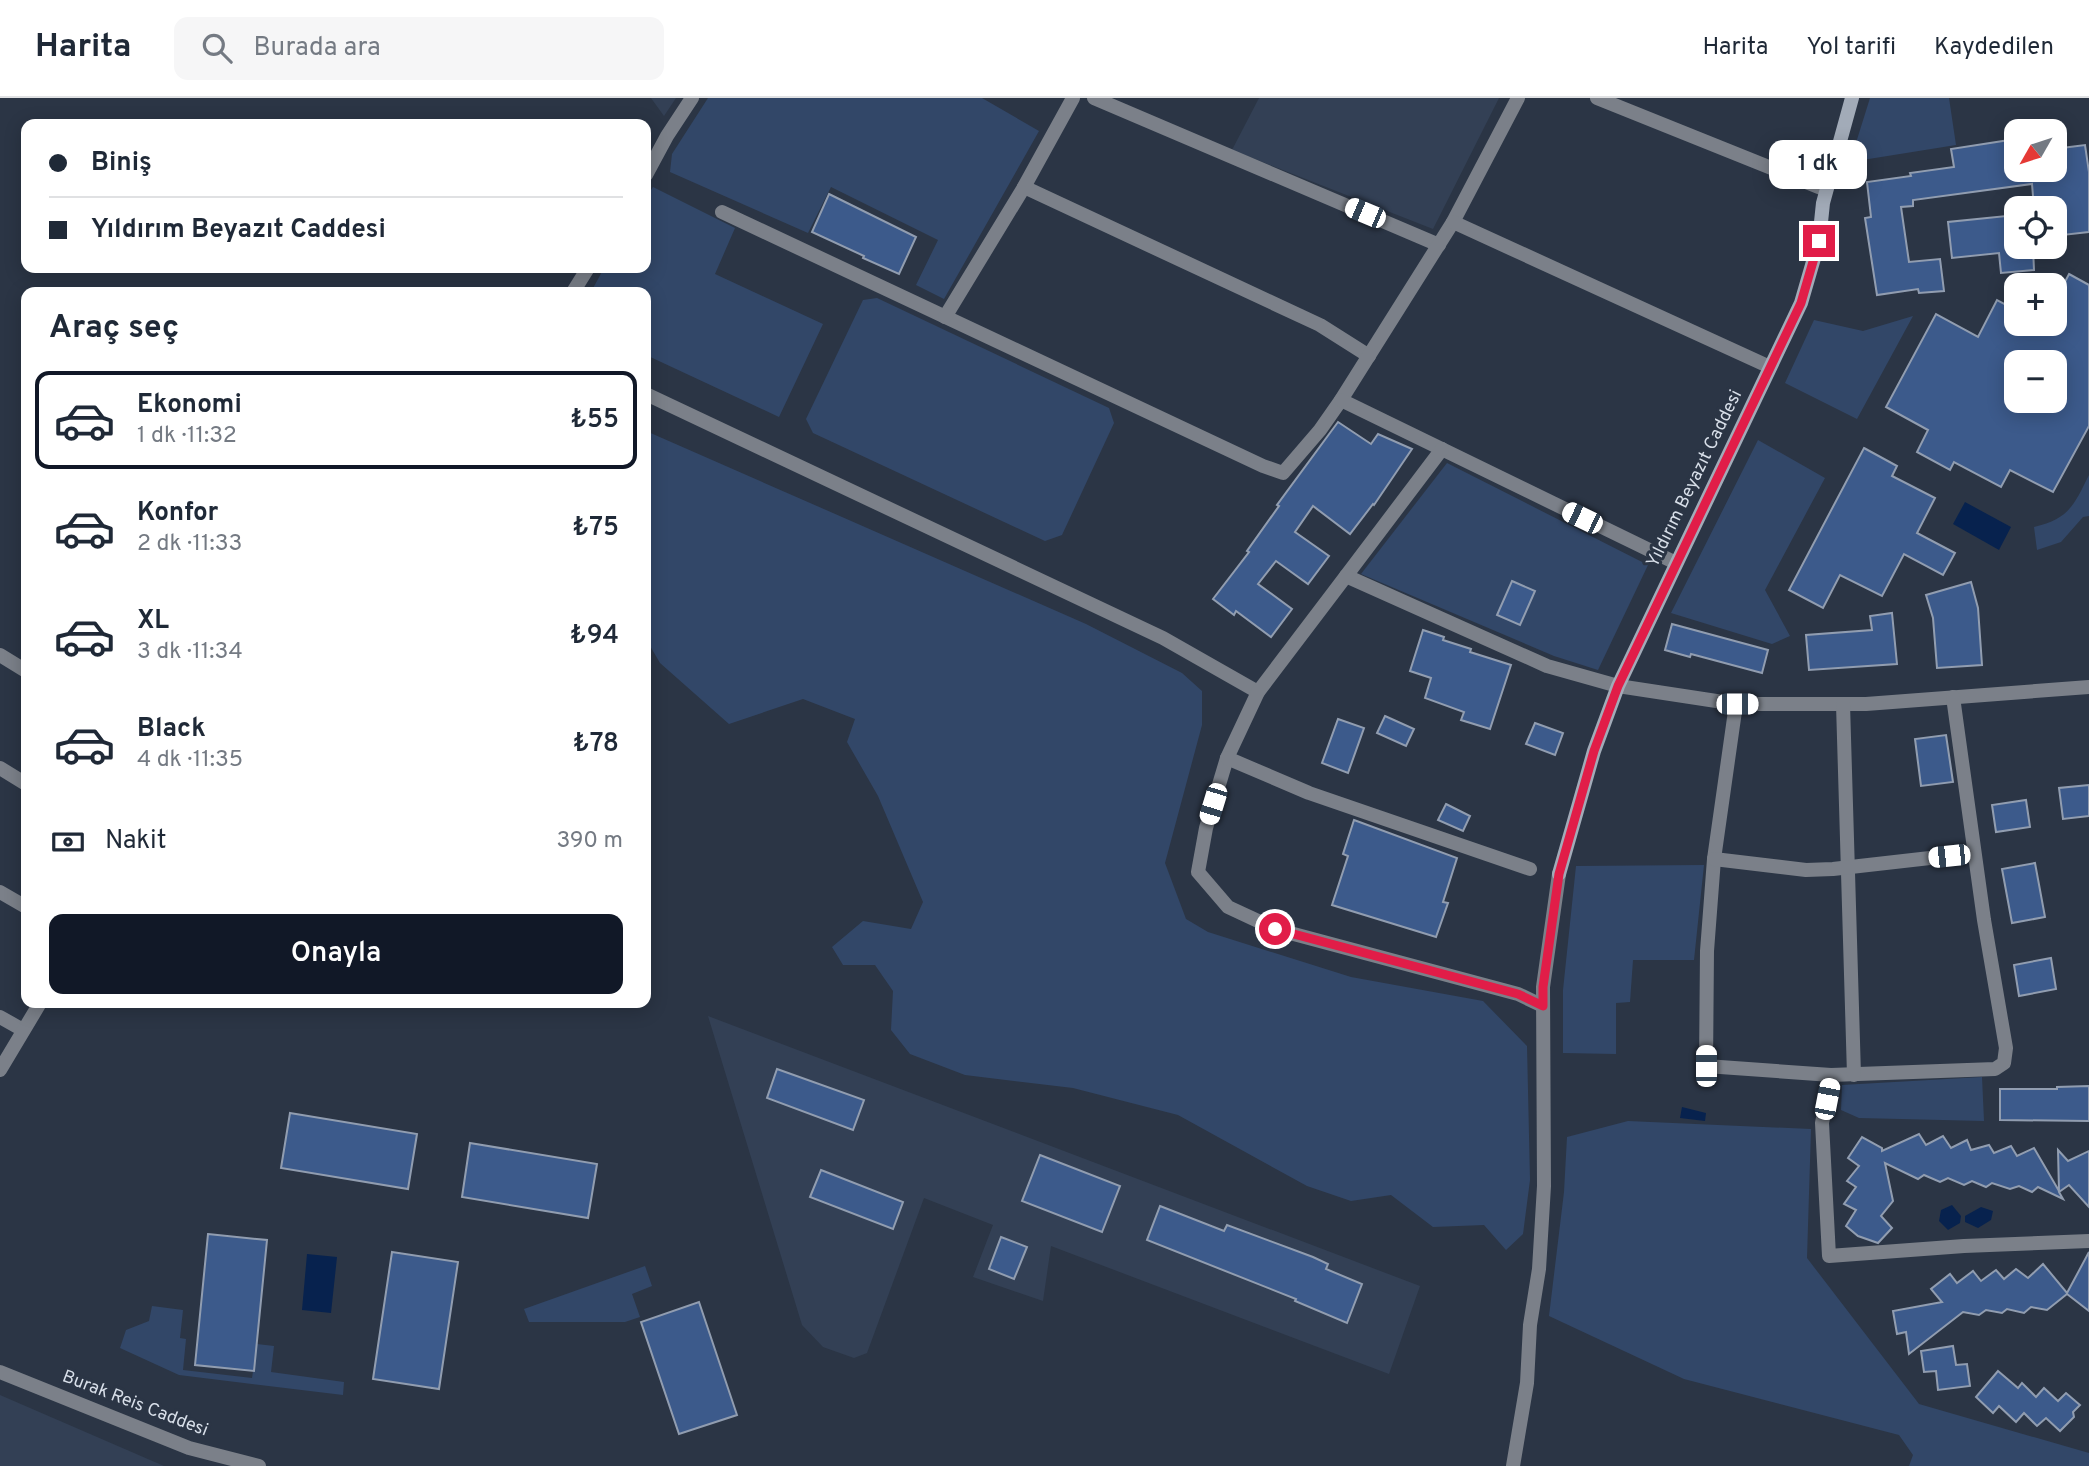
<!DOCTYPE html>
<html lang="tr">
<meta charset="utf-8">
<style>
:root{--surface:#fff;--page:#f6f6f7;--text:#1f2937;--muted:#747a83;--line:#e0e1e3;--accent:#111827}
body{margin:0;font-family:Overpass,sans-serif;background:var(--page);color:var(--text);height:100vh;display:flex;flex-direction:column;font-size:26px;white-space:nowrap}
*{box-sizing:border-box;margin:0}
p{font-size:23px;color:var(--muted)}
.icon{flex:none;width:38px;height:38px;fill:none;stroke:currentColor;stroke-width:2;stroke-linecap:round;stroke-linejoin:round}
.map{position:relative;flex:1;overflow:hidden}
.side{position:absolute;left:21px;top:189px;width:630px;height:721px;display:flex;flex-direction:column;background:var(--surface);border-radius:14px;box-shadow:0 4px 18px #0003}
.side>*{flex:none}
.guide{position:absolute;left:21px;top:21px;width:630px;height:154px;border-radius:14px;box-shadow:0 4px 18px #0003;display:grid;align-content:center;height:154px;padding:0 28px;background:var(--surface)}
.needle{width:46px;rotate:231deg}
.buttons{position:absolute;left:2004px;top:21px;display:grid;gap:14px}
.buttons a{display:grid;place-items:center;width:63px;height:63px;border-radius:14px;background:var(--surface);box-shadow:0 4px 18px #0003;font-size:35px}
.end{position:absolute;width:32px;height:32px;margin:-16px;border:9px solid #e11d48;background:#fff;box-shadow:0 0 0 4px #fff}
.from{border-radius:50%}
.bubble{position:absolute;height:49px;border-radius:14px;background:var(--surface);box-shadow:0 4px 18px #0003;font-size:23px;font-weight:600;line-height:49px;text-align:center}
.car{position:absolute;width:21px;height:42px;margin:-21px -10px;border-radius:9px;box-shadow:0 0 5px 2px #0007;background:linear-gradient(#fff 24%,#345 0 40%,#fff 0 76%,#345 0 86%,#fff 0)}
.guide b{display:flex;align-items:center;gap:24px;height:66px;font-size:26px}
.guide b+b{border-top:2px solid var(--line)}
.guide i{width:18px;height:18px;background:var(--text)}
ul{padding:0;list-style:none}
li{display:flex;align-items:center;gap:21px;height:98px;margin:0 14px 10px;padding:0 14px;border:4px solid transparent;border-radius:14px}
li div{flex:1}
li b{display:block;font-size:26px}
li em{font-style:normal;font-weight:600}
li.selected{border-color:var(--accent)}
li>.icon{width:63px;height:63px;stroke-width:1.5}
h2{padding:0 28px;font-size:32px;line-height:84px}
.pay{display:flex;align-items:center;gap:18px;height:77px;padding:0 28px;font-size:26px}
.pay p{margin-inline-start:auto}
.action{display:flex;gap:14px;margin-top:auto;padding:14px 28px}
.action a{flex:1;height:80px;border-radius:14px;background:var(--accent);color:#fff;font-size:28px;font-weight:600;line-height:80px;text-align:center}
header{display:flex;align-items:center;gap:42px;box-sizing:border-box;height:98px;padding:0 35px;background:var(--surface);border-bottom:2px solid var(--line)}
header strong{font-size:33px}
nav{display:flex;gap:38px;margin-inline-start:auto;font-size:24px}
.search{width:490px;height:63px;background:var(--page);display:flex;align-items:center;gap:18px;box-sizing:border-box;padding:0 24px;border-radius:14px;color:var(--muted);font-size:26px}
.map>svg:first-child{display:block}
</style>
<header>
<strong>Harita</strong>
<div class="search"><svg class="icon" aria-label="search" viewBox="0 0 24 24"><circle cx="10" cy="10" r="6"/><path d="M15 15l6 6"/></svg>Burada ara</div>
<nav><a>Harita</a><a>Yol tarifi</a><a>Kaydedilen</a></nav>
</header>
<div class="map">
<svg width="2089" height="1368" viewBox="0 0 2089 1368">
<rect width="100%" height="100%" fill="#2b3545"/>
<!-- built -->
<g fill="#334055">
<path d="M651,0h25l-12,18z"/>
<path d="M1259,0h240l-66,131 -201,-79z"/>
<path d="M708,918l712,270 -31,88 -338,-128 -8,55 -70,-24 20,-52 -69,-27 -57,155 -13,5 -31,-11 -21,-22z"/>
<path d="M0,1297l164,71h-164z"/>
</g>
<!-- green -->
<g fill="#324768">
<path d="M708,0h274l57,33 -95,168 -28,-14 22,-45 -107,-53 -23,46 -138,-61 2,-18z"/>
<path d="M1870,0h79l7,47 -106,17z"/>
<path d="M653,89l82,41 -20,46 108,50 -44,93 -133,-62v-63h-55l13,-24h42v-70z"/>
<path d="M877,200l232,110 5,15 -52,112 -17,6 -232,-108 -7,-14 57,-119z"/>
<path d="M1913,218l-56,103 -72,-36 29,-63 49,11z"/>
<path d="M646,333l440,193 96,49 20,18v34l-37,138 21,56 22,13 143,45 132,24 44,45 3,134 -7,54 -17,16 -22,-25 -51,2 -42,-32 -40,6 -44,-15 -129,-71 -105,-27 -108,-13 -55,-21 -19,-24 2,-39 -18,-26h-32l-11,-18 31,-26 48,8 12,-27 -45,-106 -31,-54 8,-23 -52,-20 -74,25 -69,-61 -14,-24z"/>
<path d="M1758,342l67,38 -60,112 25,46 -18,8 -101,-31z"/>
<path d="M1447,365l201,102 -50,105 -44,-14 -193,-82z"/>
<path d="M2089,377v41l-6,1 -22,25 -24,8 -3,-23c35,-8 40,-22 55,-52z"/>
<path d="M1704,767l-10,95h-61l-3,42 -14,1v51l-53,-1v-63l13,-124z"/>
<path d="M1982,979l2,44 -125,-3 -18,-8 1,-25z"/>
<path d="M1628,1023l183,8 -4,129 112,146 170,49v13h-180l4,-11 -14,-20 -215,-56 -135,-63 15,-124 3,-55z"/>
<path d="M645,1168l7,20 -20,8 8,23 -15,5h-96l-5,-13z"/>
<path d="M152,1208l31,4 -3,28 6,1 -3,31 69,8 5,-34 17,2 -3,26 73,10 -1,13 -164,-20 -59,-27 6,-18 23,-9z"/>
</g>
<!-- water -->
<g fill="#07224e">
<path d="M1965,404l46,25 -12,23 -46,-26z"/>
<path d="M1682,1009l24,6 -1,8 -25,-3z"/>
<path d="M1952,1107l9,11 -1,7 -12,7 -9,-9 2,-11z"/>
<path d="M1981,1109l12,4 -2,9 -13,8 -13,-6v-6z"/>
<path d="M307,1156l30,3 -6,56 -29,-3z"/>
</g>
<!-- building -->
<g fill="#3c5a8b" stroke="#919db0" stroke-width="2" fill-rule="evenodd">
<path d="M2016,41v31h38v-21l31,-4 4,27v60l-35,4v-28h-20l-2,-24 -119,16v6l-12,1 8,55 31,-3 4,32 -25,2 -1,-4 -41,6 -12,-77 6,-1 -4,-35 44,-6 -1,-3 44,-6 -3,-18z"/>
<path d="M829,96l87,43 -17,37 -36,-16 1,-2 -52,-24z"/>
<path d="M2016,117v35l17,-2 1,22 -33,3 -2,-20 -47,5 -4,-36z"/>
<path d="M2069,176l20,11v141l-36,66 -43,-22 -9,17 -47,-25 -4,8 -33,-18 11,-22 -42,-23 50,-93 42,23 19,-37 19,10v14h23v8l4,-7 11,6v-28zM2016,264h38v39h-38z"/>
<path d="M1338,324l33,22 7,-10 34,15 -38,56 -1,-1 -23,30 -37,-28 -18,26 34,24 -21,28 -32,-23 -18,23 34,25 -21,28 -35,-26 -2,4 -21,-16 36,-47 -2,-1 32,-45 -2,-1z"/>
<path d="M1864,350l33,18 -5,10 43,22 -18,35 38,20 -12,22 -39,-21 -22,42 -42,-21 -17,33 -34,-18z"/>
<path d="M1512,483l23,10 -15,34 -23,-10z"/>
<path d="M1971,484l7,26 4,57 -45,3 -4,-50 -7,-23z"/>
<path d="M1892,515l5,51 -88,6 -3,-35 66,-5 -2,-14z"/>
<path d="M1672,526l96,26 -6,23 -71,-19 -1,3 -25,-7z"/>
<path d="M1423,532l21,7 -1,3 28,9 -1,3 41,13 -21,64 -29,-9 3,-8 -39,-14 6,-20 -21,-7z"/>
<path d="M1385,618l29,13 -8,17 -29,-13z"/>
<path d="M1338,621l26,9 -16,45 -26,-10z"/>
<path d="M1535,625l28,10 -8,22 -29,-11z"/>
<path d="M1946,637l7,47 -32,4 -6,-47z"/>
<path d="M2089,687v31l-26,3 -4,-31z"/>
<path d="M2026,702l4,27 -34,5 -4,-27z"/>
<path d="M1446,706l24,12 -7,15 -25,-11z"/>
<path d="M1354,722l103,38 -14,44 5,1 -12,34 -104,-32 16,-49 -5,-2z"/>
<path d="M2035,765l10,54 -33,6 -10,-54z"/>
<path d="M2051,860l5,31 -37,7 -5,-31z"/>
<path d="M777,971l87,31 -11,30 -86,-32z"/>
<path d="M2089,988v35l-89,-1v-31h57v-2z"/>
<path d="M290,1015l127,21 -9,55 -127,-21z"/>
<path d="M1919,1036l7,11 17,-9 8,12 16,-8 4,10 18,-5 5,8 17,-7 6,10 17,-8 25,43 -1,-41 10,11 21,-10v56l-20,-22 -10,7 4,7 -25,-12 -6,5 -13,-6 -9,3 -18,-6 -6,4 -14,-6 -8,4 -16,-7 -8,4 -16,-7 -6,4 -33,-16 8,38 -12,15 11,12 -14,15 -20,-7 -12,-10 10,-16 -12,-6 12,-17 -9,-6 12,-15 -11,-8 14,-21 20,11v3z"/>
<path d="M470,1045l127,21 -9,54 -126,-21z"/>
<path d="M1040,1057l80,31 -18,46 -80,-31z"/>
<path d="M821,1072l82,32 -10,27 -83,-32z"/>
<path d="M1160,1108l64,25 3,-6 86,32 15,7 -2,5 36,15 -15,39 -52,-22 1,-2 -149,-59z"/>
<path d="M208,1136l59,6 -13,131 -59,-6z"/>
<path d="M1001,1139l26,10 -13,32 -25,-10z"/>
<path d="M392,1154l66,10 -19,127 -66,-10z"/>
<path d="M2089,1154v59l-22,-17 -20,16 -16,-3 -7,6 -17,-4 -5,4 -16,-3 -7,5 -16,-3 -54,42 -3,-22 -9,2 -4,-23 49,-9 -11,-13 19,-15 7,9 16,-12 8,10 15,-11 8,9 12,-10 12,9 15,-14 24,29z"/>
<path d="M699,1204l38,113 -58,19 -38,-112z"/>
<path d="M1953,1248l3,19 11,-1 3,22 -32,4 -2,-19 -12,1 -3,-21z"/>
<path d="M1998,1273l20,17 4,-5 14,14 8,-9 14,13 8,-8 14,12 -7,7 1,5 -14,14 -14,-13 -9,8 -13,-13 -8,9 -17,-16 -6,7 -17,-16z"/>
</g>
<g fill="none" stroke-linecap="round" stroke-linejoin="round">
<!-- street -->
<g stroke="#7b8089" stroke-width="14">
<path d="M1094,0l345,147"/>
<path d="M1597,0l229,92"/>
<path d="M646,77l21,-39 25,-38"/>
<path d="M1024,89l296,138 49,31"/>
<path d="M722,114l541,254 20,7 37,-43 21,-30 112,-178 65,-124"/>
<path d="M1453,124l317,145"/>
<path d="M573,194l15,-24"/>
<path d="M945,219l79,-130 49,-89"/>
<path d="M646,296l517,244 95,54"/>
<path d="M1341,302l335,163"/>
<path d="M1442,351l-96,127 201,90 71,20 118,18h130l223,-17"/>
<path d="M1346,478l-88,116 -31,66 -21,70 -8,44 30,35 47,22 243,65 25,12"/>
<path d="M0,557l26,16"/>
<path d="M1736,606l-22,155 -7,92 -1,115 125,9 164,-6 9,-6 2,-15 -22,-128 -31,-223"/>
<path d="M1843,606l11,371"/>
<path d="M1227,660l82,35 221,76"/>
<path d="M0,670l26,16"/>
<path d="M1714,761l92,11 27,-1 141,-16"/>
<path d="M0,794l26,15"/>
<path d="M0,919l23,13"/>
<path d="M0,972l40,-67"/>
<path d="M1831,977l-9,48 7,133 135,-10 125,-5"/>
<path d="M0,1274l189,76 70,18"/>
<path d="M1513,1368l14,-83 3,-58 9,-56 5,-83 -1,-199 16,-113"/>
</g>
<!-- secondary -->
<path stroke="#a2abb8" stroke-width="14" d="M1559,776l35,-123 24,-65 183,-383 18,-62 4,-38 29,-105"/>
</g>
<g fill="none" stroke-linecap="round" stroke-linejoin="round">
<!-- route -->
<path stroke="#e11d48" stroke-width="9" d="M1275,831l243,65 25,12v-19l16,-113 35,-123 24,-65 183,-383 18,-62"/>
</g>
<g text-anchor="middle" dominant-baseline="central" stroke-width="6" stroke-linejoin="round" paint-order="stroke">
<!-- street labels -->
<g font-size="18" fill="#d8dfe9" stroke="#2b3545">
<text transform="translate(1695 381) rotate(-64)">Yıldırım Beyazıt Caddesi</text>
<text transform="translate(135 1306) rotate(21)">Burak Reis Caddesi</text>
</g>
</g>
</svg>
<div class="buttons">
<a><svg class="needle" viewBox="-14 -14 28 28"><path d="M0-13l5 13h-10z" fill="#e53935"/><path d="M0 13l5-13h-10z" fill="#747a83"/></svg></a>
<a><svg class="icon" aria-label="locate" viewBox="0 0 24 24"><circle cx="12" cy="12" r="6"/><path d="M12 2v4M12 18v4M2 12h4M18 12h4"/></svg></a>
<a>+</a>
<a>−</a>
</div>
<i class="end from" style="left:1275px;top:831px"></i>
<i class="end" style="left:1819px;top:143px"></i>
<div class="bubble" style="left:1769px;top:42px;width:98px">1 dk</div>
<i class="car" style="left:1365px;top:115px;rotate:293deg"></i>
<i class="car" style="left:1582px;top:420px;rotate:296deg"></i>
<i class="car" style="left:1737px;top:606px;rotate:90deg"></i>
<i class="car" style="left:1213px;top:706px;rotate:197deg"></i>
<i class="car" style="left:1949px;top:758px;rotate:264deg"></i>
<i class="car" style="left:1706px;top:968px;rotate:0deg"></i>
<i class="car" style="left:1827px;top:1001px;rotate:11deg"></i>
<div class="guide">
<b><i class="from"></i>Biniş</b>
<b><i></i>Yıldırım Beyazıt Caddesi</b>
</div>
<section class="side">
<h2>Araç seç</h2>
<ul>
<li class="selected"><svg class="icon" aria-label="car" viewBox="0 0 24 24"><path d="M5 17H2v-5l4-1 3-4h7l3 4 3 1v5h-3M9 17h6M6 11h13"/><circle cx="7" cy="17" r="2"/><circle cx="17" cy="17" r="2"/></svg><div><b>Ekonomi</b><p>1 dk · 11:32</p></div><em>₺55</em></li>
<li><svg class="icon" aria-label="car" viewBox="0 0 24 24"><path d="M5 17H2v-5l4-1 3-4h7l3 4 3 1v5h-3M9 17h6M6 11h13"/><circle cx="7" cy="17" r="2"/><circle cx="17" cy="17" r="2"/></svg><div><b>Konfor</b><p>2 dk · 11:33</p></div><em>₺75</em></li>
<li><svg class="icon" aria-label="car" viewBox="0 0 24 24"><path d="M5 17H2v-5l4-1 3-4h7l3 4 3 1v5h-3M9 17h6M6 11h13"/><circle cx="7" cy="17" r="2"/><circle cx="17" cy="17" r="2"/></svg><div><b>XL</b><p>3 dk · 11:34</p></div><em>₺94</em></li>
<li><svg class="icon" aria-label="car" viewBox="0 0 24 24"><path d="M5 17H2v-5l4-1 3-4h7l3 4 3 1v5h-3M9 17h6M6 11h13"/><circle cx="7" cy="17" r="2"/><circle cx="17" cy="17" r="2"/></svg><div><b>Black</b><p>4 dk · 11:35</p></div><em>₺78</em></li>
</ul>
<div class="pay"><svg class="icon" aria-label="cash" viewBox="0 0 24 24"><path d="M3 7h18v10H3z"/><circle cx="12" cy="12" r="2"/></svg>Nakit<p>390 m</p></div>
<div class="action"><a>Onayla</a></div>
</section>
</div>
